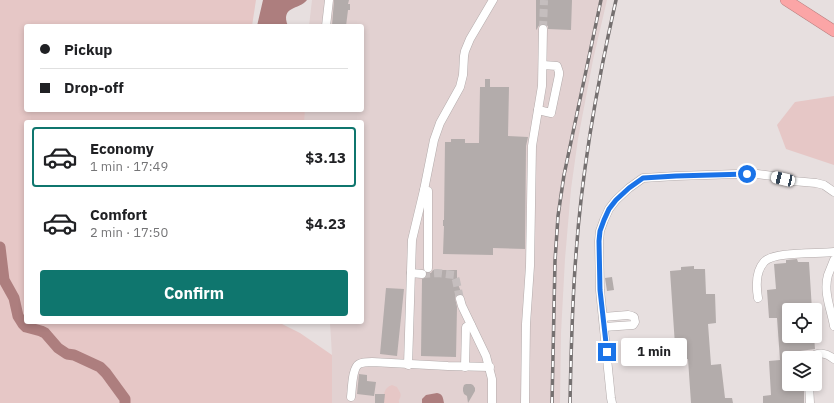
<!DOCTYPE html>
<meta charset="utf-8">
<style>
:root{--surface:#fff;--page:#f2f2f2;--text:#202124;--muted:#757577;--line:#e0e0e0;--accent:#0f766e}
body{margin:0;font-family:"IBM Plex Sans",sans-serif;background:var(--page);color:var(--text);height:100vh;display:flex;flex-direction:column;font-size:15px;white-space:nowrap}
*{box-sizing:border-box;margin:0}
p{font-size:13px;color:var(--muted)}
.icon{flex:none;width:22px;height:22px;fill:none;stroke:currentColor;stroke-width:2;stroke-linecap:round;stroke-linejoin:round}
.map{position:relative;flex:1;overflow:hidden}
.side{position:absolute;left:24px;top:120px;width:340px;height:204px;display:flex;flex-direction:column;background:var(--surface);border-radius:4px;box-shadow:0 2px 6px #0003}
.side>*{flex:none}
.banner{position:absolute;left:24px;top:24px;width:340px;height:88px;border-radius:4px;box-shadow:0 2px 6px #0003;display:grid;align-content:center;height:88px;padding:0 16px;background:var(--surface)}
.tools{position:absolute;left:782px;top:303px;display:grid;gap:8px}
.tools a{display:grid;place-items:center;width:40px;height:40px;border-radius:4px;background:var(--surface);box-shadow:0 2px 6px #0003;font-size:20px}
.end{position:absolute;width:18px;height:18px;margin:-9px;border:5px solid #1a73e8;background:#fff;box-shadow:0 0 0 2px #fff}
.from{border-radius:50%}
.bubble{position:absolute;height:28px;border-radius:4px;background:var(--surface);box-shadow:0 2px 6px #0003;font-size:13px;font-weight:700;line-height:28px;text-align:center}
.car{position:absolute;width:12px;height:24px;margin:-12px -6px;border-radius:5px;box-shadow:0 0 3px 1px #0007;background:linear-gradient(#fff 24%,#345 0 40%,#fff 0 76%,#345 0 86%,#fff 0)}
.banner b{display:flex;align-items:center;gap:14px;height:38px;font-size:15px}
.banner b+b{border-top:1px solid var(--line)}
.banner i{width:10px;height:10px;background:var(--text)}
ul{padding:7px 0 0;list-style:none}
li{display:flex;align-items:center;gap:12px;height:60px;margin:0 8px 6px;padding:0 8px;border:2px solid transparent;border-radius:4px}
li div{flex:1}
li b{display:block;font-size:15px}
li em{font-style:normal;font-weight:700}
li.active{border-color:var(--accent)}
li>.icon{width:36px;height:36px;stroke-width:1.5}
.cta{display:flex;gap:8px;margin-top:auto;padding:8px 16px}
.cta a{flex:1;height:46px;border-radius:4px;background:var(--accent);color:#fff;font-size:16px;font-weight:700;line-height:46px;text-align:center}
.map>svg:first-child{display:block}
</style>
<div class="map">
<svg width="834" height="403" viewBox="0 0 834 403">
<rect width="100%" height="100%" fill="#e7dfdf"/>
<!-- built -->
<path fill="#e2d1d1" d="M312,0h295l-14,60 -15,79 -7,50 -6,70 -4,74 -1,70h-228v-48l-2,-33h32v-200h-58l-1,-3 2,-9h57v-84h-53z"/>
<!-- green -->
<g fill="#e6c7c6">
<path d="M0,0h256l-4,26h-226v84h279l-1,12h-278v200h252l22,11 32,22v48h-332z"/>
<path d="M834,96v69l-48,-16 -9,-24 18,-23z"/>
<path d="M392,385l5,2c2,4 5,7 3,11 -2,4 -1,1 -1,5h-16c1,-8 0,-15 9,-18z"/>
</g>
<!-- water -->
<g fill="#ad7e7e">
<path d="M263,0h44c-8,10 -27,6 -19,26h-31z"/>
<path d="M437,393c6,1 6,5 7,10h-22v-4l4,-4z"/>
</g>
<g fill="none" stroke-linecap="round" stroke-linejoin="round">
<!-- river -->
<path stroke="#ad7e7e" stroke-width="11" d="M0,247l4,33 10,18 4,18 5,8 3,3 15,4 4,2 13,15 9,6 7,1 26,12 6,6 19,26v4"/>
</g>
<!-- building -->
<g fill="#b3acab">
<path d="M334,0h15l-1,4h2v6h-2l-2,16h-14z"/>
<path d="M536,0h36l-1,30 -23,-1v-3l-5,-2h-3l-2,3 -1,2 -1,1z"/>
<path d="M485,79h5v8h19l-1,49 20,1 -2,9 -1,103 -32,-1v7l-50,-1 1,-28h-1v-6h1l1,-78h6v-3h14v4h14l1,-56h5z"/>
<path d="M797,259l1,3h11l3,48h-23v26h25l1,13 -22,3v6h-4v26h15v19h-41v-7l8,-1 -2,-34 11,-1 -3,-42h-8l-2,-28 9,-1 -2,-25 12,-1v-3z"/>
<path d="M694,266v3h11l1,25h9l1,29 -8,1 3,41 10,-1 4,34h7l1,5h-42l-3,-44 -12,1 -6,-89 11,-1v-3z"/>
<path d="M433,270h24v12l5,12h-3l-3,1 -1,3 2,9 -1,50 -35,-1 1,-77 4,-2 1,-4h4z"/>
<path d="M612,277l2,13 -7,1 -2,-13z"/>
<path d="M386,288l18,1 -7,67 -17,-2z"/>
<path d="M359,374l8,1v6l9,1 -2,14 -17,-2z"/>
<path d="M466,384h5l2,1 2,3v3l-7,12 -1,-7 -3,-2 -1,-3v-3l1,-3z"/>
<path d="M375,394h10l-1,9h-9z"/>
</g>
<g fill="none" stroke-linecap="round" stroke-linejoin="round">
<!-- minor-tunnel -->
<g stroke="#c5bebe" stroke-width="8" stroke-dasharray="8 4" stroke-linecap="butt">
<path d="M543,29l1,-29"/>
<path d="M422,274l15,-1 17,2 2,5 4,19"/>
</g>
<defs>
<g id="minor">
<path d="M326,26l3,-26"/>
<path d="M538,110l13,3 8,-38v-3l-2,-6 -14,-1"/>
<path d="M424,190l4,1v77"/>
<path d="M834,260c-2,5 -4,10 -6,15 -5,17 3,34 6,51"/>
<path d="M411,273l11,1"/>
<path d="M758,298c-2,-12 -2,-27 6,-36 9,-11 54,-8 70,-10"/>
<path d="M460,299l2,7 24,50 6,23v24"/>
<path d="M603,317l25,-2 4,1 2,1 1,5 -2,3 -29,2"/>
<path d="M810,358c9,-7 16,-5 24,1"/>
<path d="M408,365l4,-125 12,-50 10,-50 6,-17 20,-36 3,-12 1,-19 1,-5 5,-12 23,-39"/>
<path d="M465,367l1,-40 5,-2"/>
<path d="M809,384l1,19"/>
<path d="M351,397c1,-8 1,-29 8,-33 4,-2 8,-2 13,-2l76,4 42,1"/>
<path d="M525,403l1,-79 4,-58 2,-120 10,-60 1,-57"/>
<path d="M612,403l-1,-5 -11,-108 -1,-49 1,-10 4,-11 5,-11 7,-9 13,-12 14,-10 33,-2 61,-2h20l16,2 20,5 23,2 8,2 10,7"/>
</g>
<path id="highway" d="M786,0l48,31"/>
</defs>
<!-- minor casing -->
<use href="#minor" stroke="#b3abab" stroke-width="9"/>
<!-- highway casing -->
<use href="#highway" stroke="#b98081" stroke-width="12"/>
<!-- minor -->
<use href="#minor" stroke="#fff" stroke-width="8"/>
<!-- highway -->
<use href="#highway" stroke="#fba5a6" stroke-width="11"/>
<defs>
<g id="rail">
<path d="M552,403l3,-142 3,-45 6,-41 37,-175"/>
<path d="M570,403c1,-50 2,-99 6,-149 6,-85 21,-170 40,-254"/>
</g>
</defs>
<!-- rail casing -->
<use href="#rail" stroke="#757070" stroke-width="3.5"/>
<!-- rail -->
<use href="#rail" stroke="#fff" stroke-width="2" stroke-dasharray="6" stroke-linecap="butt"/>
</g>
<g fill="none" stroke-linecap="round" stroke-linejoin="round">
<!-- route -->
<path stroke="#1a73e8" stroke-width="5" d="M607,352l-7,-62 -1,-49 1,-10 4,-11 5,-11 7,-9 13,-12 14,-10 33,-2 71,-2"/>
</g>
</svg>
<div class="tools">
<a><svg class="icon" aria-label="locate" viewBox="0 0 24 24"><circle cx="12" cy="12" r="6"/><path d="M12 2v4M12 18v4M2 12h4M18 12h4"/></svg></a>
<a><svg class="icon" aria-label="layers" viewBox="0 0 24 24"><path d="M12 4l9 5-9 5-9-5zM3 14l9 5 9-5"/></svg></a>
</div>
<i class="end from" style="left:747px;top:174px"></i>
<i class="end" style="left:607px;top:352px"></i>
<div class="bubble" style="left:621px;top:338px;width:66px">1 min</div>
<i class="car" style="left:783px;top:179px;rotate:283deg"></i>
<div class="banner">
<b><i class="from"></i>Pickup</b>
<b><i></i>Drop-off</b>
</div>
<section class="side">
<ul>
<li class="active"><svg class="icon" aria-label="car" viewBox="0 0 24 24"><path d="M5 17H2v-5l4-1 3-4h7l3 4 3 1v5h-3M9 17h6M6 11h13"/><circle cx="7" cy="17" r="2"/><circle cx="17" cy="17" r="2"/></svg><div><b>Economy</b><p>1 min · 17:49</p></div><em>$3.13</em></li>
<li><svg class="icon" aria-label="car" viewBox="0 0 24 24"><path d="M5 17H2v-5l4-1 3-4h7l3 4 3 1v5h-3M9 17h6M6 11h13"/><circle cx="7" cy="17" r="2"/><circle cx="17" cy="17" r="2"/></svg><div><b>Comfort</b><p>2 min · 17:50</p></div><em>$4.23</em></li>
</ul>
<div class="cta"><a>Confirm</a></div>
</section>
</div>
